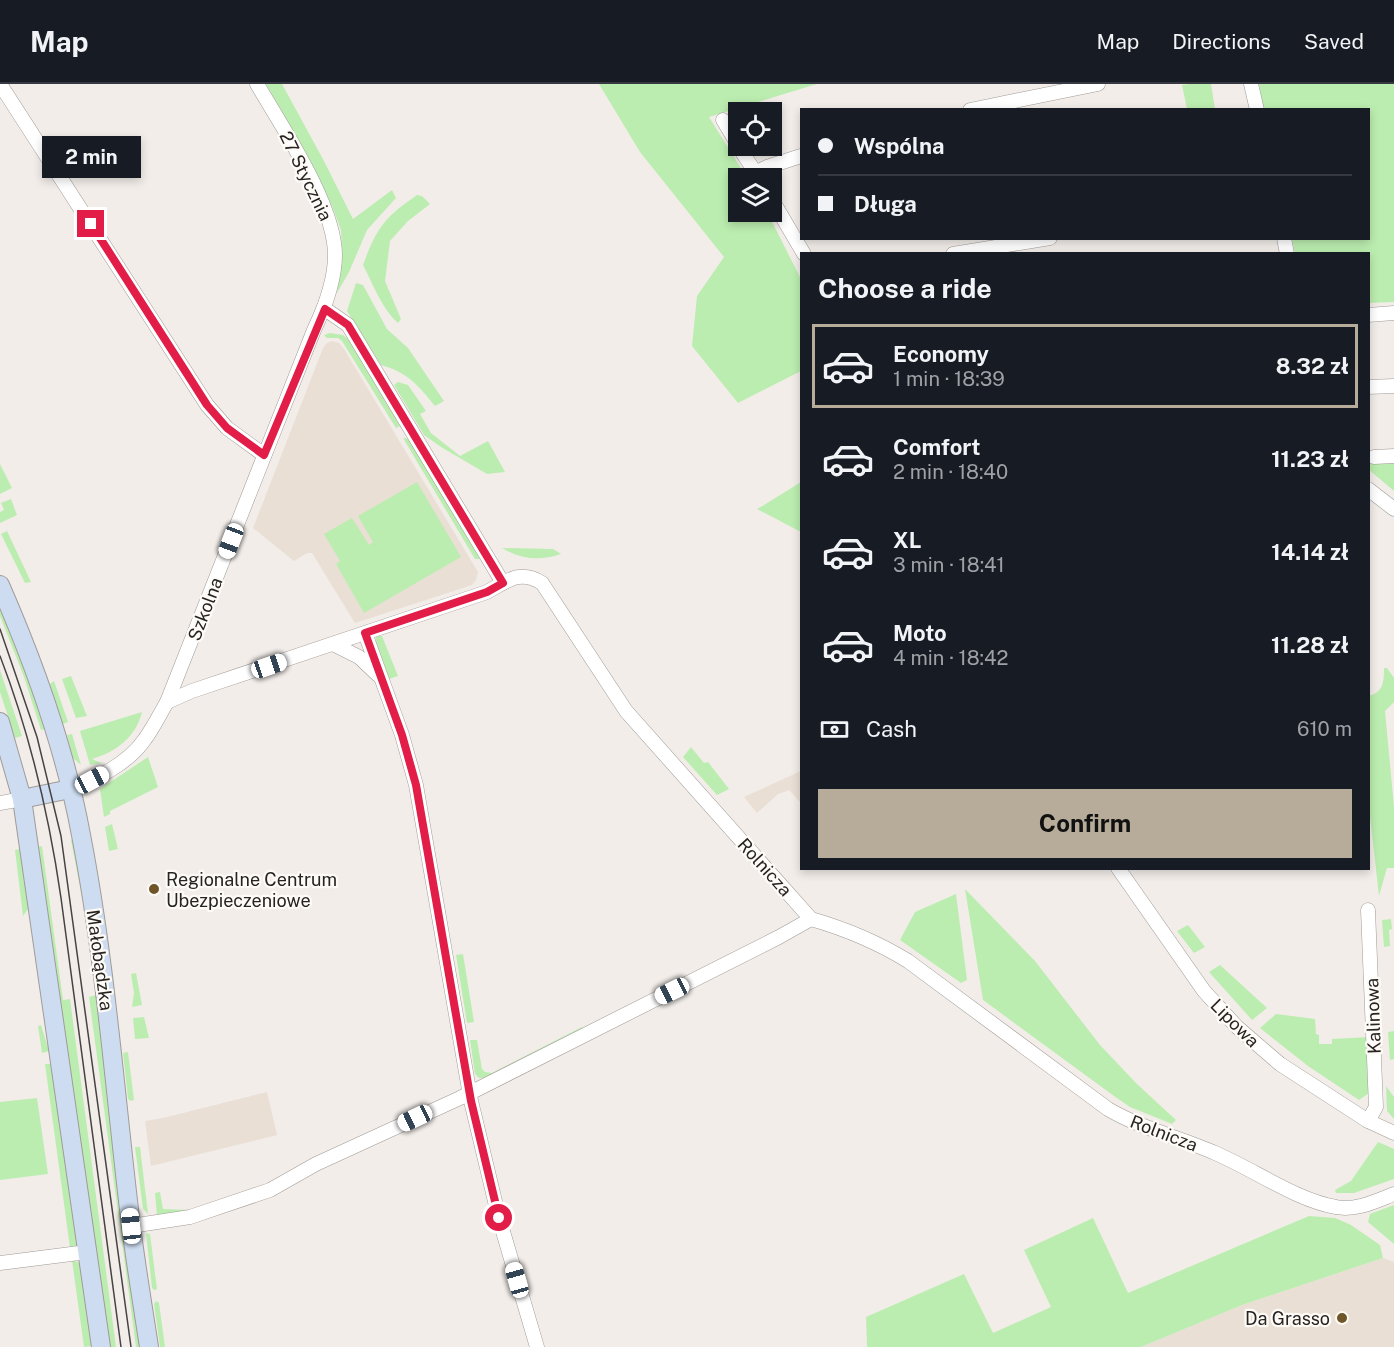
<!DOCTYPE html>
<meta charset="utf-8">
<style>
:root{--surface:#171b24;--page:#20242c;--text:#f1f3f6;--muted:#9ea1a6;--line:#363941;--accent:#b6ac99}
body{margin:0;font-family:"Public Sans",sans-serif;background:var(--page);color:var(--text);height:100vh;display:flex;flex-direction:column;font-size:22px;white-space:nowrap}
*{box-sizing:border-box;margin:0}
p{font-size:20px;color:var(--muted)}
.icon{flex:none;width:33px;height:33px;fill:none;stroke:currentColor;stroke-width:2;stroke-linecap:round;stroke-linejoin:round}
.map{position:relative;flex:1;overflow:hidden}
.details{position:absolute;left:800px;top:168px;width:570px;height:618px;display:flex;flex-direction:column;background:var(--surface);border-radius:0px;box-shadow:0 3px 9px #0003}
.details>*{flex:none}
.banner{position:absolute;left:800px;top:24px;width:570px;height:132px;border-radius:0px;box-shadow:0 3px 9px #0003;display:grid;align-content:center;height:132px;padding:0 18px;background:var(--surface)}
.fabs{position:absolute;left:728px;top:18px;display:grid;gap:12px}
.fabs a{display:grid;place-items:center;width:54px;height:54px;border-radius:0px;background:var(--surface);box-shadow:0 3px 9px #0003;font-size:30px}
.end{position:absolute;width:27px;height:27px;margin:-14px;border:8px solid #e11d48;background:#fff;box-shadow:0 0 0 3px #fff}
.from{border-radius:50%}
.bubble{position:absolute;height:42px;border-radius:0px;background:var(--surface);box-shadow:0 3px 9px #0003;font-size:20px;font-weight:700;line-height:42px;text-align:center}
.car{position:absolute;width:18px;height:36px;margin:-18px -9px;border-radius:8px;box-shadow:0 0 4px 2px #0007;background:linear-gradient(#fff 24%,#345 0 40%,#fff 0 76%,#345 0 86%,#fff 0)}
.banner b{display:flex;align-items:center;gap:21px;height:57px;font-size:22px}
.banner b+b{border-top:2px solid var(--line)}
.banner i{width:15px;height:15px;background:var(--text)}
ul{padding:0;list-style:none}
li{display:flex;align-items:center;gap:18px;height:84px;margin:0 12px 9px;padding:0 6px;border:3px solid transparent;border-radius:0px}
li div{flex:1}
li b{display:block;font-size:22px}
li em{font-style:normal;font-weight:700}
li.on{border-color:var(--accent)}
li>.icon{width:54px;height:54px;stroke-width:1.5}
h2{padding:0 18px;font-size:27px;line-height:72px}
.pay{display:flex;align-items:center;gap:15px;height:66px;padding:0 18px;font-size:22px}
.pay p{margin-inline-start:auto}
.primary-button{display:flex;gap:12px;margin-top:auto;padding:12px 18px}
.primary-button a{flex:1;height:69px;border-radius:0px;background:var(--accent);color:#111;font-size:24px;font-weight:700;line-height:69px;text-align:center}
header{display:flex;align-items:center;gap:36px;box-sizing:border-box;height:84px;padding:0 30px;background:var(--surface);border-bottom:2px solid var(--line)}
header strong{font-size:28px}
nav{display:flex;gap:33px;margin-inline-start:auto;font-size:21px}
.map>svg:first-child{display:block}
</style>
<header>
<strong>Map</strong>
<nav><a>Map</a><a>Directions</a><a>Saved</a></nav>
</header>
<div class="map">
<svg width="1394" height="1263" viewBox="0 0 1394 1263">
<rect width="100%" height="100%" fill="#f2ede9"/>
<!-- built -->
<g fill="#e9dfd5">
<path d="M332,257l7,2 5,6 134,223 -2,8 -4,5 -117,38 -43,-70h-5l-13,8 -41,-33 70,-180 4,-5z"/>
<path d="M801,687v32l-12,-13 -11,4 -21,19 -13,-16z"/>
<path d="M267,1008l10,43 -126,31 -6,-45 18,-3z"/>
<path d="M1383,1174l11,4v85h-253l101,-42z"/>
</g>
<!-- green -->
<g fill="#bcedb0">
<path d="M266,0h16l42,77 29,58 39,-29 4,8 -29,32 -18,42 -12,21 5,-39 -1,-24 -9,-24 -24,-49z"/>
<path d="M599,0h218l-108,33 38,61h-9v34h29l34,67v92l-63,32 -46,-57 5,-50 27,-39 -84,-105z"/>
<path d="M1189,0h22l4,25h-28l-5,-24z"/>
<path d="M1259,0h135v218l-26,1v-49l-73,-1 -3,-14 76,-1v-128l-105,-1z"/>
<path d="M417,111l5,1 8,8 -22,17 -18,20 -5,40 16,38 -3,4c-16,-14 -25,-39 -35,-58 14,-38 22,-48 54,-70z"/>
<path d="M356,199l7,2 24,44 21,19 36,53 -9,5c-17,-21 -28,-34 -54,-41l-34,-54z"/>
<path d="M330,249l13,2 6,5 51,86 -4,2 -54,-87 -4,-3h-11l-3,-3z"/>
<path d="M398,298l10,3 18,26 -6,3 11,19 29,23 28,-15 17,31 -18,2 -46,-27 -17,-12 -30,-50z"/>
<path d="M403,354l6,1 71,120h-5z"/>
<path d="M1368,371l26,8v28l-26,-22z"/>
<path d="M0,380l12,24 -12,6z"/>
<path d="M417,398l44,75 -97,56 -28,-49 4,-3 -16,-27 28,-16 17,27 4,-3 -15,-26z"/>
<path d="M801,398v50l-44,-23 2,-1z"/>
<path d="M11,415l6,16 -17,8v-11l4,-2 -3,-7z"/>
<path d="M7,447l24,51 -6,1 -24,-49z"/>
<path d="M502,464l51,1 8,5c-21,7 -39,6 -59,-6z"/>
<path d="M0,522l28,70 17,53 -4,1 -17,-53 -24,-61z"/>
<path d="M379,552h3l16,40 -9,3 -14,-36 1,-6z"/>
<path d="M1384,584h3l7,10v24l-9,9 9,96v61h-7l-8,28 -11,-97v-103c15,-3 16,-14 16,-28z"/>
<path d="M0,586l22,66 -7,2 -15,-46z"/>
<path d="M71,592l16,40 -11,2 -14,-39z"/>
<path d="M54,597l14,41 -5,2 -13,-40z"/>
<path d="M142,628c-6,25 -26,40 -50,47l9,4 -11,2 -10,-34z"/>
<path d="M72,650l9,31 -8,-7 -6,-23z"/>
<path d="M691,663l13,16 4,-1 21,27 -12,6 -34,-38z"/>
<path d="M148,673l10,30 -48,24v3l-6,3 -4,-28z"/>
<path d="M112,740l6,25 -9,2 -4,-24z"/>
<path d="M73,755l11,57 57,451h-5l-47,-350 7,-2 -11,-82 -14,-73z"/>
<path d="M42,762l21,154 7,-1 46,348h-6l-72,-500z"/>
<path d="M20,765l9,59 -6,8 -8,-66z"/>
<path d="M965,805l70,72 65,84 37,39 39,36 -4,4 -42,-17 -16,-11 -131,-96z"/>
<path d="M956,810l11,86 -6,3 -61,-43 15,-28z"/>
<path d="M1391,835l1,10 -3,1 1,16 -6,1 -2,-27z"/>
<path d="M1188,841l17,22 -11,6 -17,-22z"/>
<path d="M463,870l11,68 -7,1 -11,-68z"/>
<path d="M1220,881l47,43 -15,12 -43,-48z"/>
<path d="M136,889l6,32 -10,2 2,-14 -3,-19z"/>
<path d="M1276,930l39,5 1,15 3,1v9h13v-5l37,-2v56l-10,7 -51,-34 -48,-38z"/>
<path d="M144,933l5,21 -14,1 -2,-21z"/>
<path d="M41,941l8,26 -7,2 -4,-27z"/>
<path d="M582,943l2,4 -98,47h-7l-4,-4 -5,-34h7l5,29 3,3 7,1z"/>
<path d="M1394,947v28l-4,1 -2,-28z"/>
<path d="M128,968l6,48 -3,1 -3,-2 -5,-46z"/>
<path d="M45,980h7l26,180 -2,3 -6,1z"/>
<path d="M1386,1002l8,11v22l-7,-8z"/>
<path d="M37,1014l11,76 -48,6v-78z"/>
<path d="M1378,1058l16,7v30l-40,14h-18l-1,-3 16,-9z"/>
<path d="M135,1063h5l8,67 -5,-5z"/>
<path d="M160,1108l3,17 27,1 -19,6h-14l-2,-23z"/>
<path d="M1394,1121v39l-26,-22 2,-8z"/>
<path d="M1309,1132l26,2 16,7 29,20 3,13 -141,47 -101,42h-274l-1,-30 98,-43 29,59 58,-26 -27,-57 69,-32 35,75z"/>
<path d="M146,1149l4,1 7,55 -3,1 -2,-2z"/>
<path d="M72,1176l8,3 12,83 -8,1z"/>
<path d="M156,1217l3,2 6,44h-5l-6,-43z"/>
</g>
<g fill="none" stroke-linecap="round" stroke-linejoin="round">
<defs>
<g id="street">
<path d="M0,0l207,321 20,23 37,27"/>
<path d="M1251,0l6,26"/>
<path d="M970,26l128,-26"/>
<path d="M723,36l15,25"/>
<path d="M738,62l21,32"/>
<path d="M755,89l12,-6 34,-11"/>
<path d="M771,114l33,56"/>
<path d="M1284,154l3,16"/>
<path d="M953,170l97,-16"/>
<path d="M325,225l23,16 155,258"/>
<path d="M1368,231l26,-2"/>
<path d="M1368,303l26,-1"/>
<path d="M1374,373l20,-1"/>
<path d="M1368,405l26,20"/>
<path d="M365,549l37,102 14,50 55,316 28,117 38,129"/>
<path d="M333,560l26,13 19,18"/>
<path d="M167,618l25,-11 295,-99c20,-11 33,-23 55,-9l84,128 185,208c35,10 66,23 97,42l200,148c34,20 71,28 107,44 38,16 81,47 121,54 20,4 40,-6 58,-13"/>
<path d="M70,705c27,-11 57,-24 75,-50 8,-11 15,-25 22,-37l147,-372c11,-23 21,-50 21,-75 0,-50 -53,-128 -78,-171"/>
<path d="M0,719l22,-4"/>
<path d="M1118,784l86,123 33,36 43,37 88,57 26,12"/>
<path d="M1368,1037l8,-14 -8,-197"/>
<path d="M131,1142l59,-9 80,-27 46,-26 144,-66 319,-161 32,-18"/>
<path d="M0,1179l87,-11"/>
</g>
<g id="secondary">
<path d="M0,501c35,80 65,163 81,250 25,129 34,260 50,391 5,40 12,81 18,121"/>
<path d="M0,638l22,77 79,548"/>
<path d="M22,715l48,-10"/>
</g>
</defs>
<!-- street casing -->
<use href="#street" stroke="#a09b97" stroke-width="15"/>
<!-- secondary casing -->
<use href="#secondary" stroke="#a09b97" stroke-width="20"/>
<!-- street -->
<use href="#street" stroke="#fff" stroke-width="14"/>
<!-- secondary -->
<use href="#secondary" stroke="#cddcf1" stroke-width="18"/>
<!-- tram -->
<g stroke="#464342" stroke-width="1.5">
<path d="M0,545l37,108 24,99 70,511"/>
<path d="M0,572c30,78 49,159 61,242l60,449"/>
</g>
</g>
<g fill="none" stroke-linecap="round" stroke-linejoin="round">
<!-- route -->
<path stroke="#e11d48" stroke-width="8" d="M91,140l116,181 20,23 37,27 61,-146 23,16 155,258 -16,9 -122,41 37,102 14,50 55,316 28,117"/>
</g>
<!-- markers -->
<g fill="#6f5527" stroke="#fefbf7" stroke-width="2">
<circle cx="154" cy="805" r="6"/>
<circle cx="1342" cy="1234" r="6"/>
</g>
<g text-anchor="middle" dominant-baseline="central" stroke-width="4.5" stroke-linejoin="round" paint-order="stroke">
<!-- street labels -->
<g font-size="18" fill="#262423" stroke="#fefbf7">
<text transform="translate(306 92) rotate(64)">27 Stycznia</text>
<text transform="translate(205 525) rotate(-69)">Szkolna</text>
<text transform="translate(765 783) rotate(48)">Rolnicza</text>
<text transform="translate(100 876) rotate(82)">Małobądzka</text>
<text transform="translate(1373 932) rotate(-92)">Kalinowa</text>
<text transform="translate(1235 939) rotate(45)">Lipowa</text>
<text transform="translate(1164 1049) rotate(21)">Rolnicza</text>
</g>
<!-- poi labels -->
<g font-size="18" fill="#262423" stroke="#fefbf7" text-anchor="start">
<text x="166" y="795">Regionalne Centrum<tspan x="166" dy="21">Ubezpieczeniowe</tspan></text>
<text x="1330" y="1234" text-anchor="end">Da Grasso</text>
</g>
</g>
</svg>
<div class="fabs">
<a><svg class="icon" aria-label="locate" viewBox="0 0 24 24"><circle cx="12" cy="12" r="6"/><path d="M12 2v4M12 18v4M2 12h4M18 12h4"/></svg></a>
<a><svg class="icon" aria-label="layers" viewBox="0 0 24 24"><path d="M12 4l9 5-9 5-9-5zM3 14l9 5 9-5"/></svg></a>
</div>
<i class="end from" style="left:499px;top:1134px"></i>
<i class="end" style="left:91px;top:140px"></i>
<div class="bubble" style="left:42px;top:52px;width:99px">2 min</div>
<i class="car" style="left:231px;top:457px;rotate:201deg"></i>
<i class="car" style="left:269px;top:582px;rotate:71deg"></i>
<i class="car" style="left:92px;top:696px;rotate:62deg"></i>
<i class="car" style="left:672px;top:907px;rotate:244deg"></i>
<i class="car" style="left:415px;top:1034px;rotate:245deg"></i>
<i class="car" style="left:131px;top:1142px;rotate:354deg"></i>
<i class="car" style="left:517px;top:1196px;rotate:344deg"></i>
<div class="banner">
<b><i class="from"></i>Wspólna</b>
<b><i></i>Długa</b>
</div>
<section class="details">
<h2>Choose a ride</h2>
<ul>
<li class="on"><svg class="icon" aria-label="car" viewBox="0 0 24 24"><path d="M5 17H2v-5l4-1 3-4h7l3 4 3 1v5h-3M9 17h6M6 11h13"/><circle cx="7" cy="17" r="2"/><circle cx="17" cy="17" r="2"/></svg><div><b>Economy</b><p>1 min · 18:39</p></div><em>8.32 zł</em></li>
<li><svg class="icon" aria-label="car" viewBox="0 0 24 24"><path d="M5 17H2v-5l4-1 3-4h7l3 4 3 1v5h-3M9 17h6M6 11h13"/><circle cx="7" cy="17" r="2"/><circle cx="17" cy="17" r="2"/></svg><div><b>Comfort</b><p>2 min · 18:40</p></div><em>11.23 zł</em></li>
<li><svg class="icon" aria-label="car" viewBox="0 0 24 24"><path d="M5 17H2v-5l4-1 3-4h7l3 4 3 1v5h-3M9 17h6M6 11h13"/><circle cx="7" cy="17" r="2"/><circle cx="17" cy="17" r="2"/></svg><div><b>XL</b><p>3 min · 18:41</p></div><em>14.14 zł</em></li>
<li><svg class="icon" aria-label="car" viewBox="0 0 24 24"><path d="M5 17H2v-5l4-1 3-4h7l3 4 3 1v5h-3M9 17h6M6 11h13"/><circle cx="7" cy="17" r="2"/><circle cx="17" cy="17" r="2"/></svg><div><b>Moto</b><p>4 min · 18:42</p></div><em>11.28 zł</em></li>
</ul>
<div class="pay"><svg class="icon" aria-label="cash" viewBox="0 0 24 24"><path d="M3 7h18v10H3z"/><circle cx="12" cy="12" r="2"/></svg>Cash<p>610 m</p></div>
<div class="primary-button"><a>Confirm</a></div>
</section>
</div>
